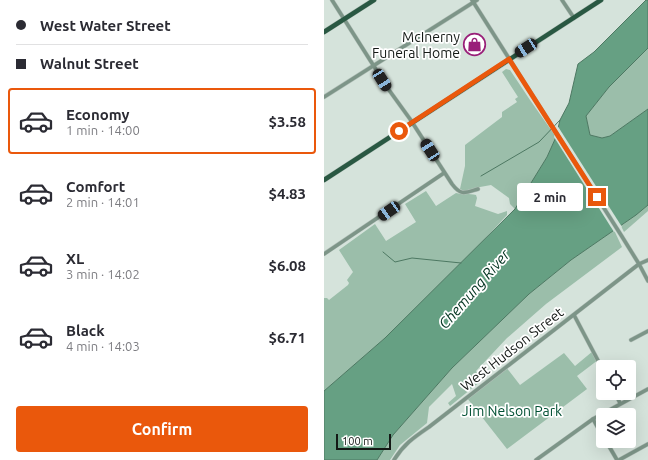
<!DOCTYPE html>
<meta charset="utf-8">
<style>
:root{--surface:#fff;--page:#f7f7f7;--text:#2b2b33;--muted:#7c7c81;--line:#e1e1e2;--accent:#ea580c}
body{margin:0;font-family:Ubuntu,sans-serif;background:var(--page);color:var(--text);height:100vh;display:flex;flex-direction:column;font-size:15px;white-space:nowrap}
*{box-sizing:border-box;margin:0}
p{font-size:13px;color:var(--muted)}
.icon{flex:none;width:22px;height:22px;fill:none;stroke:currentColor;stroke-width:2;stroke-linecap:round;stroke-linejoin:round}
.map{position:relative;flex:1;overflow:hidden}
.sheet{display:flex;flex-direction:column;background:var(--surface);width:324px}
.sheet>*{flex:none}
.banner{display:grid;align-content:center;height:88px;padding:0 16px;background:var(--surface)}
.tools{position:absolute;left:272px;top:360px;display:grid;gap:8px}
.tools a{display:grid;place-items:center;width:40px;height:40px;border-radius:4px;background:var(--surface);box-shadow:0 4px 16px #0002;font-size:20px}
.scale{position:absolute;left:12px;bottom:10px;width:55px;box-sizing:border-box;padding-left:4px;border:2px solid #141916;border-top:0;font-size:11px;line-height:14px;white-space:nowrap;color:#141916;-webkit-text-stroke:3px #fff;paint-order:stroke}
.end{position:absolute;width:18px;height:18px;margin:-9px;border:5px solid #ea580c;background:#fff;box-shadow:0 0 0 2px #fff}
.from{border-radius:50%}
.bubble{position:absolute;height:28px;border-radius:4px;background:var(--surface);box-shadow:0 4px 16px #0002;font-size:13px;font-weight:600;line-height:28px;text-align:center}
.car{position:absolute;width:12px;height:24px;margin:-12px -6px;border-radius:5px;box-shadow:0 0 3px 1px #0007;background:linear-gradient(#222 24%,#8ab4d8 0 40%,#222 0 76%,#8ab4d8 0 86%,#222 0)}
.banner b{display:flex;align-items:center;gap:14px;height:38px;font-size:15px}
.banner b+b{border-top:1px solid var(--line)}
.banner i{width:10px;height:10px;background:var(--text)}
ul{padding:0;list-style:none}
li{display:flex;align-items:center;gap:12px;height:66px;margin:0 8px 6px;padding:0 8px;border:2px solid transparent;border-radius:4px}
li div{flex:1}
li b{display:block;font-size:15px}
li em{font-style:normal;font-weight:600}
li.on{border-color:var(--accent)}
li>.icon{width:36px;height:36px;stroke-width:1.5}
.button{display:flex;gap:8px;margin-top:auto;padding:8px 16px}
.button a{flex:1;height:46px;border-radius:4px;background:var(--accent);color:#fff;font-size:16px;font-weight:600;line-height:46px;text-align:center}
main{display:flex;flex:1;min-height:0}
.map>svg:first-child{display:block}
</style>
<main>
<section class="sheet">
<div class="banner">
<b><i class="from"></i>West Water Street</b>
<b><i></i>Walnut Street</b>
</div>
<ul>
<li class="on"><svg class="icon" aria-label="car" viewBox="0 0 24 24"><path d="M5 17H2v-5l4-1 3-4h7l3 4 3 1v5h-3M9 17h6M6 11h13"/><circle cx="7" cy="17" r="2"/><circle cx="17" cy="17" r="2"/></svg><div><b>Economy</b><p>1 min · 14:00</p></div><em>$3.58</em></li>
<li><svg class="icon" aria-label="car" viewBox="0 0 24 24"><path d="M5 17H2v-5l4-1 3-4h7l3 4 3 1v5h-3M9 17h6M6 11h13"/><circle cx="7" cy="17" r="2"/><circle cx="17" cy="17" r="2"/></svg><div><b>Comfort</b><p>2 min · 14:01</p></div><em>$4.83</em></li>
<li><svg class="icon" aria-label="car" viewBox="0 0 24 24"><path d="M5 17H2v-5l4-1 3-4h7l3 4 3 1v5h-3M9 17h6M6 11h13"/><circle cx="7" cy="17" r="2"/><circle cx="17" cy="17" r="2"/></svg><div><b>XL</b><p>3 min · 14:02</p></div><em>$6.08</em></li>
<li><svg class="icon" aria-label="car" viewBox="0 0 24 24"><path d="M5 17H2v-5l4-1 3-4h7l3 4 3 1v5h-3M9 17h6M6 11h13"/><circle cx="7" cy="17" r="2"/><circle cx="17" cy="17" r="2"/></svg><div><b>Black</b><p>4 min · 14:03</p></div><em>$6.71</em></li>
</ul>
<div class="button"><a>Confirm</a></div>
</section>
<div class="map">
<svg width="324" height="460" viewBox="0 0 324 460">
<rect width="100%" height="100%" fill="#d5e3db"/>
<!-- green -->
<g fill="#9bbeaa">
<path d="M324,48v61l-38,27 -8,2 -12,-3 -4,-19 23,-29z"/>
<path d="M182,69l4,1 20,30 26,37 -9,20 -32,52 -5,-5 -1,-6 -18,-13 -11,2 -16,4 -4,-2 5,-23v-21l37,-28v-5l15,-10 -2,-3 3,-2 -16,-25z"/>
<path d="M102,191l10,15 20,-13c7,2 13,0 20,2l1,3 -2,8 23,8 9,-3v4l-28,30 -94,93 -61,53v-93h3l2,2 19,-15 1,-2 -2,-3 6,-8 -14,-22 36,-26 11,17 30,-19 -11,-18z"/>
<path d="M324,205v6l-24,21 -3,-6z"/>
<path d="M290,230l8,17 -76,57 -39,34 -31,33 5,10 -31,25 -2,-3 8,-7 -4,-12 -23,23 -2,16 -27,22 -10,15h-13l16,-25 59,-67 77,-74 42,-34z"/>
<path d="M269,351l5,9 -21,16 10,13 -80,60 -40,-51 39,-31 14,18 44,-32 11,13z"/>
</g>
<!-- water -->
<path fill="#66a083" stroke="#4d7862" d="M322,0h2v48l-39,39 -23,29 4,19 12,3 8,-2 38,-27v96l-12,10 -65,45 -42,34 -77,74 -59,67 -16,25h-53v-69l61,-53 130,-129 32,-52 9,-20 4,-17 9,-17 9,-39 16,-12z"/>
<!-- pier -->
<path fill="#d5e3db" d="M233,125l65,102 -8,5 -60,-95z"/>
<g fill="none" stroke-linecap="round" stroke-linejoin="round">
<!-- stream -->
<g stroke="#4d7862" stroke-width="1">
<path d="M157,176l58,-34 21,-22"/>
<path d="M59,252l12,10 17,-4 49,5"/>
</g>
<defs>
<g id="minor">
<path d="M8,0l57,90 21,29 42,65c9,12 13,9 26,5"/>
<path d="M148,0l149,235 18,29 9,17"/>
<path d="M238,0l12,18"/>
<path d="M0,97l153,-97"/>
<path d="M0,254l120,-81"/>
<path d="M250,315l29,55"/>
<path d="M307,340l17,-9"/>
<path d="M291,393l5,10"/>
<path d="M269,419l10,18"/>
<path d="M282,441l11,19"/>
<path d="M70,460c10,-16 19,-22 35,-33l210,-163 9,-4"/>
<path d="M212,460l57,-41 55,-30"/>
<path d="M295,460l29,-16"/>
</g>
<g id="major">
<path d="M0,32l50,-32"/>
<path d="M0,180l277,-180"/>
</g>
</defs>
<!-- minor casing -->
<use href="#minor" stroke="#b2bfb8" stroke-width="4.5"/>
<!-- major casing -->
<use href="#major" stroke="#b2bfb8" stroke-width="5.5"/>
<!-- minor -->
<use href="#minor" stroke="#7d9588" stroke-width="3.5"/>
<!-- major -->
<use href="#major" stroke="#295842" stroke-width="4.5"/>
</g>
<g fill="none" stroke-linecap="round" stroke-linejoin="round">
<!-- route -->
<path stroke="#ea580c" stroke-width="5" d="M75,131l110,-72 88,138"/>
</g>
<!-- icons -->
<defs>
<symbol id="shop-ring" viewBox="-11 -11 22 22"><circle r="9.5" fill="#fff" stroke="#992079" stroke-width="1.5"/><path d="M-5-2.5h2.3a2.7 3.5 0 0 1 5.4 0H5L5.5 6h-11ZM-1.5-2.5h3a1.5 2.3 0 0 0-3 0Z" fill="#992079"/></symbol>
</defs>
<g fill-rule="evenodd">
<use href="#shop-ring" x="138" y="32" width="25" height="25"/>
</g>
<g text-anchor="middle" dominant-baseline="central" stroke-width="3.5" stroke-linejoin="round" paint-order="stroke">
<!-- poi labels -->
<g font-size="14" fill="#141916" stroke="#fff" text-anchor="end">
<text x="136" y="37">McInerny<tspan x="136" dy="16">Funeral Home</tspan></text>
</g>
<!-- street labels -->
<g font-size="14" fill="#141916" stroke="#fff">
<text transform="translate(188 349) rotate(-38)">West Hudson Street</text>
</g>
<!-- park labels -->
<g font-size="14" fill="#005033" stroke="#fff">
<text x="188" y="411">Jim Nelson Park</text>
</g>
<!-- water labels -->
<g font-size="15" font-style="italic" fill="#00331f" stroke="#fff">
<text transform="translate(150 289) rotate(-49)">Chemung River</text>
</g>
</g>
</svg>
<div class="tools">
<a><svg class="icon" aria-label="locate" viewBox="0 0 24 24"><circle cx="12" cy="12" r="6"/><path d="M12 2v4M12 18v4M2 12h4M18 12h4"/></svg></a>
<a><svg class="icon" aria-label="layers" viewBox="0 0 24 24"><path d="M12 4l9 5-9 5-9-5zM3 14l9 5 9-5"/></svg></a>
</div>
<div class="scale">100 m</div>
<i class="end from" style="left:75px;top:131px"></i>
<i class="end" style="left:273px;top:197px"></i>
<div class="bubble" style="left:193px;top:183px;width:66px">2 min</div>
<i class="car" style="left:202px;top:48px;rotate:237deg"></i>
<i class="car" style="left:58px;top:80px;rotate:148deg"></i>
<i class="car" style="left:106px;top:150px;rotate:327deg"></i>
<i class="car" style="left:65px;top:211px;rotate:236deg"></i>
</div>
</main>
